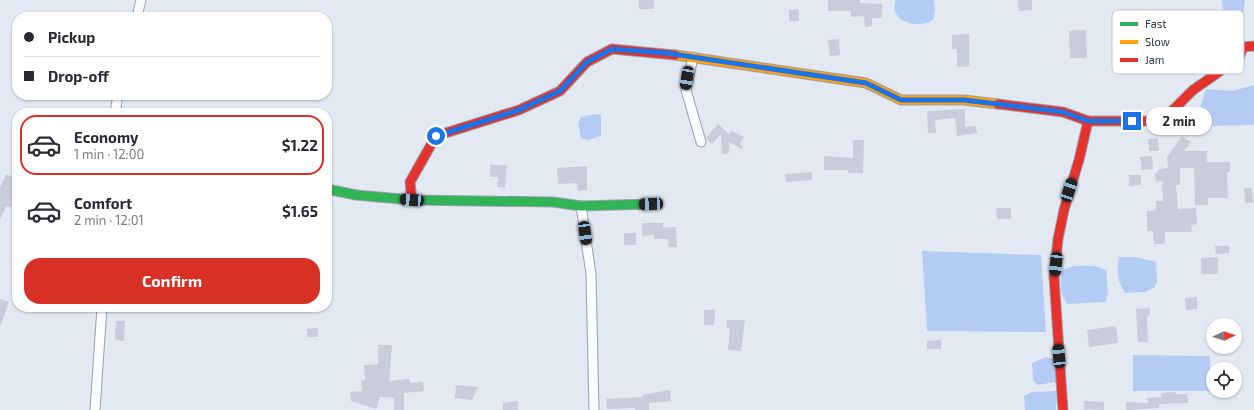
<!DOCTYPE html>
<meta charset="utf-8">
<style>
:root{--surface:#fff;--page:#f2f2f3;--text:#2b2b33;--muted:#7c7c81;--line:#e1e1e2;--accent:#d93025}
body{margin:0;font-family:"Exo 2",sans-serif;background:var(--page);color:var(--text);height:100vh;display:flex;flex-direction:column;font-size:15px;white-space:nowrap}
*{box-sizing:border-box;margin:0}
p{font-size:13px;color:var(--muted)}
.icon{flex:none;width:22px;height:22px;fill:none;stroke:currentColor;stroke-width:2;stroke-linecap:round;stroke-linejoin:round}
.map{position:relative;flex:1;overflow:hidden}
.details{position:absolute;left:12px;top:108px;width:320px;height:204px;display:flex;flex-direction:column;background:var(--surface);border-radius:16px;box-shadow:0 1px 3px #0004}
.details>*{flex:none}
.hud{position:absolute;left:12px;top:12px;width:320px;height:88px;border-radius:16px;box-shadow:0 1px 3px #0004;display:grid;align-content:center;height:88px;padding:0 12px;background:var(--surface)}
.needle{width:26px;rotate:87deg}
.controls{position:absolute;left:1206px;top:318px;display:grid;gap:8px}
.controls a{display:grid;place-items:center;width:36px;height:36px;border-radius:50%;background:var(--surface);box-shadow:0 1px 3px #0004;font-size:20px}
.end{position:absolute;width:18px;height:18px;margin:-9px;border:5px solid #1a73e8;background:#fff;box-shadow:0 0 0 2px #fff}
.from{border-radius:50%}
.bubble{position:absolute;height:28px;border-radius:14px;background:var(--surface);box-shadow:0 1px 3px #0004;font-size:13px;font-weight:700;line-height:28px;text-align:center}
.car{position:absolute;width:12px;height:24px;margin:-12px -6px;border-radius:5px;box-shadow:0 0 3px 1px #0007;background:linear-gradient(#222 24%,#8ab4d8 0 40%,#222 0 76%,#8ab4d8 0 86%,#222 0)}
.hud b{display:flex;align-items:center;gap:14px;height:38px;font-size:15px}
.hud b+b{border-top:1px solid var(--line)}
.hud i{width:10px;height:10px;background:var(--text)}
ul{padding:7px 0 0;list-style:none}
li{display:flex;align-items:center;gap:12px;height:60px;margin:0 8px 6px;padding:0 4px;border:2px solid transparent;border-radius:16px}
li div{flex:1}
li b{display:block;font-size:15px}
li em{font-style:normal;font-weight:700}
li.selected{border-color:var(--accent)}
li>.icon{width:36px;height:36px;stroke-width:1.5}
.action{display:flex;gap:8px;margin-top:auto;padding:8px 12px}
.action a{flex:1;height:46px;border-radius:16px;background:var(--accent);color:#fff;font-size:16px;font-weight:700;line-height:46px;text-align:center}
.map>svg:first-child{display:block}
</style>
<div class="map">
<svg width="1254" height="410" viewBox="0 0 1254 410">
<rect width="100%" height="100%" fill="#e3e9f3"/>
<!-- water -->
<g fill="#b4ccf4">
<path d="M896,0h38l1,10 -2,10c-15,10 -46,1 -37,-20z"/>
<path d="M1222,0h23l-3,24 -5,6 -7,-1 -7,-19z"/>
<path d="M1254,85v40l-49,1 -5,-18 6,-19 26,2z"/>
<path d="M595,114l6,1v21l-13,4 -7,-2 -3,-14 3,-7z"/>
<path d="M922,251l119,4 5,77 -119,-1z"/>
<path d="M1119,257h16l21,5 1,19 -2,6 -10,5 -20,1c-8,-12 -9,-22 -6,-36z"/>
<path d="M1074,266c11,0 22,-2 32,4l2,21 -2,11 -39,2c-7,-10 -8,-23 -4,-34z"/>
<path d="M1133,355l77,1v35h-77z"/>
<path d="M1046,357l10,3v22l-18,3 -5,-5 -1,-17z"/>
<path d="M1057,391l-1,19h-31l-1,-14 8,-4z"/>
</g>
<!-- building -->
<g fill="#c9ccda">
<rect x="639" y="0" width="15" height="9"/>
<path d="M828,0h32v3l22,1v14h-10v8l-7,1 -1,-11 -13,1v-6h-23z"/>
<path d="M1018,0h14v10l-13,1z"/>
<path d="M799,9v12h-10v-11z"/>
<path d="M1078,30h8l1,28h-17l-1,-27z"/>
<path d="M969,34v32l-12,1v-18h-5v-14z"/>
<path d="M839,39l1,16 -10,1 -2,-16z"/>
<path d="M965,109v18l11,-1 1,7 -20,3 -2,-18 -20,2 1,13h-8l-1,-22z"/>
<path d="M718,124l12,11 1,-4 13,6 -4,7 3,3 -1,2 -13,-7v11l-7,1 -1,-20 -9,10 -6,-6z"/>
<path d="M1182,136l9,6 -7,9h23v11h23v10h-3l1,26h-20v7h-13l-1,-37h-14v17h-4l2,24 18,-1 1,16 -6,1 1,7h-27v12h-11l-1,-13h-6v-20l9,-1v-9h7l-1,-20 -6,1 -1,-7 4,-6 9,-1 -1,-11z"/>
<path d="M1158,138l1,13h-10l-1,-12z"/>
<path d="M853,140h11l-1,33h-15v-3h-24v-14l29,2z"/>
<path d="M1152,156l1,13 -11,1 -2,-13z"/>
<path d="M490,165h17l-2,23 -8,-1 1,-10h-8z"/>
<path d="M587,166v24l-9,1 -1,-8 -19,1 -1,-16z"/>
<path d="M812,172v8l-26,2 -1,-8z"/>
<path d="M6,174l11,5v17l-4,12 -7,-2 -6,14v-32z"/>
<path d="M1129,175h12v10l-12,1z"/>
<path d="M1244,188h8l1,15h-8z"/>
<path d="M996,208h15v11h-14z"/>
<path d="M642,223h21v5l13,-1 1,20h-8l-1,-8h-14v-4l-12,1z"/>
<rect x="624" y="233" width="12" height="12"/>
<path d="M1215,246h14v7l-13,1z"/>
<path d="M1218,257v17h-17v-16z"/>
<path d="M1197,297v12l-11,1 -1,-12z"/>
<path d="M0,299l9,3 -8,22h-1z"/>
<path d="M1150,308v7l-3,1 1,26h-10l-2,-33z"/>
<path d="M704,310h11l-1,15h-10z"/>
<path d="M727,320h18l-4,31 -13,-1 2,-22h-3z"/>
<path d="M116,321h9l-1,20 -9,-1z"/>
<path d="M1116,326l2,17 -29,4 -2,-17z"/>
<path d="M318,328v9h-11v-8z"/>
<path d="M941,340v9h-14v-8z"/>
<path d="M378,345h14l-3,36 20,-2 1,4 13,-1 1,9 -20,2v17h-10v-12l-14,-1 -4,12 -25,-8 -1,-9 12,-1 -1,-11h4l-1,-15 14,-1z"/>
<path d="M456,385l22,2 -6,13 -17,-2z"/>
<path d="M670,390l1,11 -22,2v7h-14v-2l-28,1 -1,-10 36,-2v-2z"/>
<path d="M1176,392v2h11l1,9 -29,1v4l-33,2v-8l22,1 -1,-5 14,-1v-4z"/>
<path d="M518,401v9h-15v-7z"/>
<path d="M1084,401l20,1v8l-20,-1z"/>
</g>
<g fill="none" stroke-linecap="round" stroke-linejoin="round">
<defs>
<g id="street">
<path d="M137,17l4,-17"/>
<path d="M693,57l-7,33 15,52"/>
<path d="M115,113l3,-18"/>
<path d="M581,206l10,68 3,136"/>
<path d="M95,410l7,-103"/>
</g>
<path id="fast" d="M327,189l29,6 56,5 141,2 28,4 70,-2"/>
<path id="slow" d="M675,55l191,28 35,17h63l34,4"/>
<g id="jam">
<path d="M998,104l65,8 25,9h74l31,-31 46,-32 4,-11 11,-1"/>
<path d="M412,200l-2,-18 26,-46 83,-26 41,-19 27,-29 25,-13 63,6"/>
<path d="M1063,410l-9,-133 4,-38 6,-29 15,-50 9,-39"/>
</g>
</defs>
<!-- street casing -->
<use href="#street" stroke="#99a0ad" stroke-width="11"/>
<!-- fast casing -->
<use href="#fast" stroke="#99a0ad" stroke-width="11"/>
<!-- slow casing -->
<use href="#slow" stroke="#99a0ad" stroke-width="11"/>
<!-- jam casing -->
<use href="#jam" stroke="#99a0ad" stroke-width="11"/>
<!-- street -->
<use href="#street" stroke="#fbfcfd" stroke-width="9"/>
<!-- fast -->
<use href="#fast" stroke="#30b455" stroke-width="9"/>
<!-- slow -->
<use href="#slow" stroke="#ff9f0a" stroke-width="9"/>
<!-- jam -->
<use href="#jam" stroke="#e5322d" stroke-width="9"/>
</g>
<g fill="none" stroke-linecap="round" stroke-linejoin="round">
<!-- route -->
<path stroke="#1a73e8" stroke-width="5" d="M436,136l83,-26 41,-19 27,-29 25,-13 54,4 200,30 35,17h63l99,12 25,9h44"/>
</g>
<!-- legend -->
<rect x="1112" y="10" width="132" height="64" rx="6" fill="#fff" stroke="#c0c3c8" stroke-width="1"/>
<rect x="1120" y="22" width="18" height="4" fill="#30b455"/>
<rect x="1120" y="40" width="18" height="4" fill="#ff9f0a"/>
<rect x="1120" y="58" width="18" height="4" fill="#e5322d"/>
<g font-size="11" fill="#2c3648">
<text x="1145" y="28">Fast</text>
<text x="1145" y="46">Slow</text>
<text x="1145" y="64">Jam</text>
</g>
</svg>
<div class="controls">
<a><svg class="needle" viewBox="-14 -14 28 28"><path d="M0-13l5 13h-10z" fill="#e53935"/><path d="M0 13l5-13h-10z" fill="#7c7c81"/></svg></a>
<a><svg class="icon" aria-label="locate" viewBox="0 0 24 24"><circle cx="12" cy="12" r="6"/><path d="M12 2v4M12 18v4M2 12h4M18 12h4"/></svg></a>
</div>
<i class="end from" style="left:436px;top:136px"></i>
<i class="end" style="left:1132px;top:121px"></i>
<div class="bubble" style="left:1146px;top:107px;width:66px">2 min</div>
<i class="car" style="left:687px;top:78px;rotate:189deg"></i>
<i class="car" style="left:1069px;top:190px;rotate:18deg"></i>
<i class="car" style="left:412px;top:200px;rotate:274deg"></i>
<i class="car" style="left:651px;top:204px;rotate:268deg"></i>
<i class="car" style="left:585px;top:233px;rotate:172deg"></i>
<i class="car" style="left:1056px;top:264px;rotate:186deg"></i>
<i class="car" style="left:1059px;top:356px;rotate:355deg"></i>
<div class="hud">
<b><i class="from"></i>Pickup</b>
<b><i></i>Drop-off</b>
</div>
<section class="details">
<ul>
<li class="selected"><svg class="icon" aria-label="car" viewBox="0 0 24 24"><path d="M5 17H2v-5l4-1 3-4h7l3 4 3 1v5h-3M9 17h6M6 11h13"/><circle cx="7" cy="17" r="2"/><circle cx="17" cy="17" r="2"/></svg><div><b>Economy</b><p>1 min · 12:00</p></div><em>$1.22</em></li>
<li><svg class="icon" aria-label="car" viewBox="0 0 24 24"><path d="M5 17H2v-5l4-1 3-4h7l3 4 3 1v5h-3M9 17h6M6 11h13"/><circle cx="7" cy="17" r="2"/><circle cx="17" cy="17" r="2"/></svg><div><b>Comfort</b><p>2 min · 12:01</p></div><em>$1.65</em></li>
</ul>
<div class="action"><a>Confirm</a></div>
</section>
</div>
